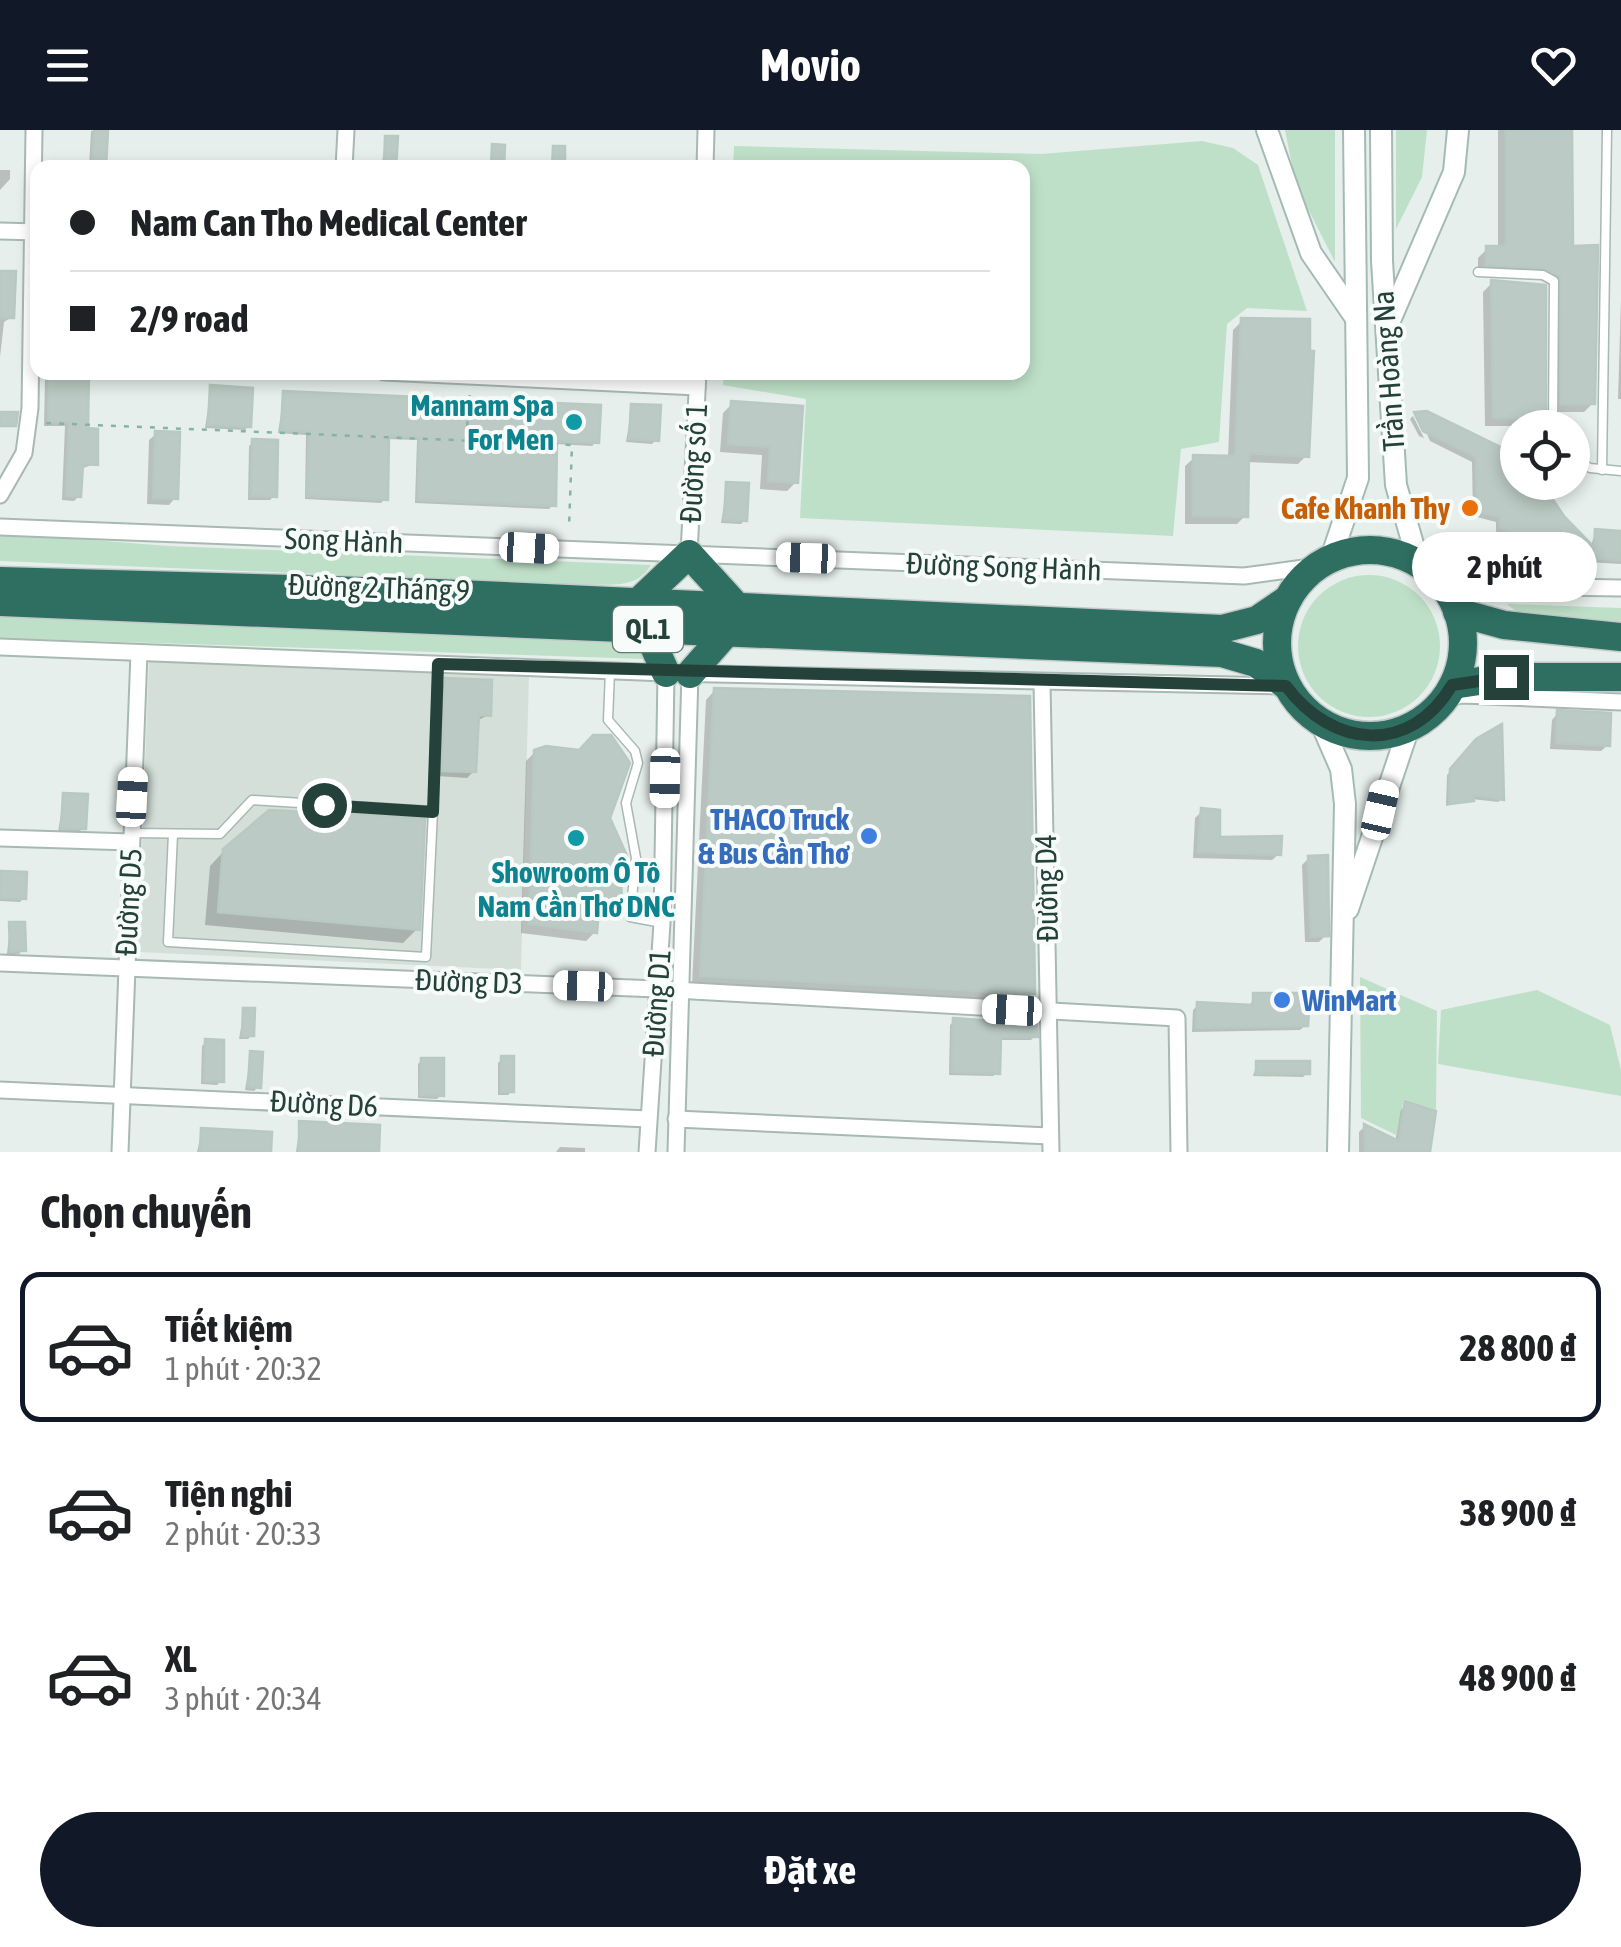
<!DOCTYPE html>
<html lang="vi">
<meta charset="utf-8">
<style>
:root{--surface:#fff;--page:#f2f2f2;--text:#202124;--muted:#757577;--line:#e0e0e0;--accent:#111827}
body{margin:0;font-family:"Asap Condensed",sans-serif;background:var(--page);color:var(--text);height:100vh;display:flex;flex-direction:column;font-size:38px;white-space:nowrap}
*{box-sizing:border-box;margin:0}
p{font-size:32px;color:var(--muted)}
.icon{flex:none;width:55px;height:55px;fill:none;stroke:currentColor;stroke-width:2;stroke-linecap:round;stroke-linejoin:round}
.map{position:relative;height:1022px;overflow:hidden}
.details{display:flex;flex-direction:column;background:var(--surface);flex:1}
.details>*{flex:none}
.hud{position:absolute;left:30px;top:30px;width:1000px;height:220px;border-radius:20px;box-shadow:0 5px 15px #0003;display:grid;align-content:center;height:220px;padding:0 40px;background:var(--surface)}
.controls{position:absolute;left:1500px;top:280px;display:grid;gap:20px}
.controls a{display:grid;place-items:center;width:90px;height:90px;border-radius:50%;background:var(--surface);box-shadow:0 5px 15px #0003;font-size:50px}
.end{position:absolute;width:45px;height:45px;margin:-22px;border:12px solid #24423a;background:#fff;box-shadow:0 0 0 5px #fff}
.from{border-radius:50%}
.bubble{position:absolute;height:70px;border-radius:35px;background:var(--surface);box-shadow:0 5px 15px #0003;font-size:32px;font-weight:700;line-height:70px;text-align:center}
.car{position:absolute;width:30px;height:60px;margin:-30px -15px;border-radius:12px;box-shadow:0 0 8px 2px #0007;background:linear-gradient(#fff 24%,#345 0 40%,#fff 0 76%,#345 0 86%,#fff 0)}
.hud b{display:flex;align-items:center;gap:35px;height:95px;font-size:38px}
.hud b+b{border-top:2px solid var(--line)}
.hud i{width:25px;height:25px;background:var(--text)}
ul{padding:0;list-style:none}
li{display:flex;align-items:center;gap:30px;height:150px;margin:0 20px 15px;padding:0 20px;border:5px solid transparent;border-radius:20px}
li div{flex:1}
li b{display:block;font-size:38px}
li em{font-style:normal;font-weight:700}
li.current{border-color:var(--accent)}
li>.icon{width:90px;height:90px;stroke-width:1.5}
h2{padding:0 40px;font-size:45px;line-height:120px}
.cta{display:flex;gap:20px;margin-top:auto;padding:20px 40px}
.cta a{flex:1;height:115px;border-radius:60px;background:var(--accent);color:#fff;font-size:40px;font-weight:700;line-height:115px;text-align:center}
header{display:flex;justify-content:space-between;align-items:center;height:130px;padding:0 40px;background:var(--accent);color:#fff;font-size:45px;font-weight:700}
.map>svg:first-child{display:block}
</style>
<header><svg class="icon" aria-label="menu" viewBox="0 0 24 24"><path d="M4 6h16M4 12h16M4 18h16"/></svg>Movio<svg class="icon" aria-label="heart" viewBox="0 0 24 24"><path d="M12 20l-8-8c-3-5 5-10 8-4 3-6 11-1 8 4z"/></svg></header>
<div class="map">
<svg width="1621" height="1022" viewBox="0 0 1621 1022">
<rect width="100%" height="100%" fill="#e6efeb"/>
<!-- built -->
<path fill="#d4dfda" d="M149,530l380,15 -8,295 -383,-18z"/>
<!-- green -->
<g fill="#bfe0c8">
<path d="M1285,0h50v132l-39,-77z"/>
<path d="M1396,0h31l-5,47 -26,52z"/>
<path d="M1202,11l31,7 25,17 49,146 -60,-3 -20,16 -8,118 -38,7 -8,87 -373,-18 6,-119 -83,-14 1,-12 298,-1v-204l-289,-1 1,-21 307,8z"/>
<path d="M0,403l169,13 482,19c-14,23 -35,19 -60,20l-591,-24z"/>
<circle cx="1369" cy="516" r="71"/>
<path d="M1507,474l114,4v19l-102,-13z"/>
<path d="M0,486l643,28 2,15 -645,-21z"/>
<path d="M1360,847l77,34 -1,99 -32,-11 -8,36 -35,-17z"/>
<path d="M1537,860l73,35 11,45v26l-183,-32 3,-54z"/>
</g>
<!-- shadow -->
<g fill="#0003">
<path d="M105,0l-1,38h-15l2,-37z"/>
<path d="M1498,0h72v118l23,155 -9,9h-31v-125l-20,-11 -55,-3v-15l9,-9h11z"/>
<path d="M386,8l8,30h-13z"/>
<path d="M0,40h10v9l-10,11z"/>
<path d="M0,143l12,44 -8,5 -4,35z"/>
<path d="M1492,153l51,134 -9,9h-49l-2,-134z"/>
<path d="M1621,169v100h-3z"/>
<path d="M1242,191l64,135 -8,8 -52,-2 -1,54 -8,8h-52v-58l9,-8h34l5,-128z"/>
<path d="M50,245l36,56 9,33 -15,5 -1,27 -5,5 -12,-1 3,-74h-21l1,-46z"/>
<path d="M211,258l38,38 -4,4 -40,-2z"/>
<path d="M284,263l312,49 -4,4 -37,-2 -2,61 -4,4 -134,-6 2,-63 -30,-1 -2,60 -4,4 -76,-4 1,-64 -28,-2z"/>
<path d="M732,274l69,5 -5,73 -9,9 -27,-2 2,-34 -42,-3 3,-39z"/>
<path d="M632,276l24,34 -4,4 -26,-2z"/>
<path d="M1426,283l87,42 5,27h19l53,65 6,-15 25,2v30l-36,-2 -4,4 -31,-6 -54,-28v-10l-23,-6 -1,-54 -42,-21 -11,-26h-5z"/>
<path d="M1413,286l11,22 -5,-2 -9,-17z"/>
<path d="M156,304l19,64 -6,7 -22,-1 2,-64z"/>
<path d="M253,312l21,54 -4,4h-22l1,-54z"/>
<path d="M727,355l18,35 -4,4 -20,-1z"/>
<path d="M446,551l43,34 -13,6 -2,50 -7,7 -30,-2 2,-89z"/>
<path d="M715,560l318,303 -9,9 -332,-17 14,-285z"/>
<path d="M1558,583l50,32 -7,6 -51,-2 2,-29z"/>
<path d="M1478,611l24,58 -4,3 -26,-3 -26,7 1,-31z"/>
<path d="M535,622l73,66 12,84 -9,9 -14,-4 -2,25 -9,9 -65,-8 5,-172z"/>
<path d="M64,665l19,33 -4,4h-21z"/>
<path d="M1202,681l15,28 62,15 -7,6 -79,-2 2,-40z"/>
<path d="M224,721l193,78 -14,14 -198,-18 5,-59z"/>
<path d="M1309,728l17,77 -7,7h-14l-3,-77z"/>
<path d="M2,743l22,25 -4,4 -20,-1z"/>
<path d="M10,795l13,25 -4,4h-12z"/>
<path d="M1254,866l52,29 -6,5 -108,2 1,-22 5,-5 51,3z"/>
<path d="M244,880l8,25 -4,4h-9z"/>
<path d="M954,891l81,15 -4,4h-33l-4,36 -45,-1 1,-50z"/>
<path d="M206,912l15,39 -4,4 -16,-1 1,-38z"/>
<path d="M251,924l7,33 -4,4 -9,-1z"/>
<path d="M502,929l10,32 -4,4h-10v-32z"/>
<path d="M422,930l19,35 -4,4 -19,-1v-34z"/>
<path d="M1257,933l50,10 -4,4 -50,-1z"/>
<path d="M1406,974l22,48h-69v-20l5,-5 31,15 6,-32z"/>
<path d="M300,993l77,29h-81z"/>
<path d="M202,1000l66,22h-71z"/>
<path d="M560,1017l25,1v4h-29z"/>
</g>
<!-- building -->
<g fill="#bbcac4" stroke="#b8c9c2" stroke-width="2.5">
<path d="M94,0h14l-2,38h-14z"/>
<path d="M1506,0h66l1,116 25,-1 -3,159h-34l-1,-128 -17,-8 -57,-3v-19h20z"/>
<path d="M385,6h13l-2,32h-12z"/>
<path d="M492,14l13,1 -1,23h-13z"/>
<path d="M553,16h12v22h-13z"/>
<path d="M0,141h16l-2,47h-14z"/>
<path d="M1491,150l55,5v133h-53z"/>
<path d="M1241,188l69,1v32h4l-5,106 -60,-4 -1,64 -55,-1v-61l42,1z"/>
<path d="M49,242l40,1 -1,55 10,1v36l-15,-1 -2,33 -15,-1 3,-74h-21z"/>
<path d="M210,255l43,3 -2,39 -43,-2z"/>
<path d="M283,261l318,14 -2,38 -42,-2 -1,65 -138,-6 1,-63 -30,-1 -1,64 -81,-4 2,-64 -28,-2z"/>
<path d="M731,271l72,5 -5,77 -30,-2 2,-34 -42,-3z"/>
<path d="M631,274l30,1 -2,36 -30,-2z"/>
<path d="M1427,281l88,43 1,28h25l23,34 30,31 1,-18 26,2v29l-34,-2 2,4 -45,-10 -44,-25v-10l-23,-6 -1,-54 -53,-26 -9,-19z"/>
<path d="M0,282h18l-2,14h-16z"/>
<path d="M155,301l25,1 -2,67 -25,-1z"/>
<path d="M252,309l26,1 -1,57 -26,-1z"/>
<path d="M726,352l23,1 -2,38 -23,-1z"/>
<path d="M445,548l47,2 -1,36 -12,-1 -3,57 -34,-1z"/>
<path d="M714,558l316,8 5,298 -335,-18z"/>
<path d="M1557,580l54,3 -1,33 -54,-3z"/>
<path d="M1502,594l2,76 -31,-5 1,6 -25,3 1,-35 26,-30z"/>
<path d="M593,605h18l19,28 -20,55 18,40 -7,22 1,23 -22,-7 -3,37 -68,-9 5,-174 12,-4 33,4z"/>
<path d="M63,663l25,1 -2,35h-25z"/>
<path d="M1201,678l19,2v27l62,-1 -1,19 -83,-3z"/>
<path d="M269,680l156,8 -5,112 -202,-18 5,-63z"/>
<path d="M1328,725l1,81 -18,1 -3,-81z"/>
<path d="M1,741l26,1 -1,27 -26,-1z"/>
<path d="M9,792h16l1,29h-16z"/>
<path d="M1253,863h57l-2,33 -112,2 1,-26 56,3z"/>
<path d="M243,878h12l-1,28h-12z"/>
<path d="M953,888l84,6 1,13h-37l-1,37 -48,-2z"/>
<path d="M205,909l19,1v42l-20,-1z"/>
<path d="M250,921l13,1 -2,36 -13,-1z"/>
<rect x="501" y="926" width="13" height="36"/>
<path d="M421,928h23v38l-24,-1z"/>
<rect x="1256" y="931" width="54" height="13"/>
<path d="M1405,971l31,10 -6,41h-65l-1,-28 35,17z"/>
<path d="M299,991l81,4 -1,27h-80z"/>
<path d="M201,998l71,4 -1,20h-71z"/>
</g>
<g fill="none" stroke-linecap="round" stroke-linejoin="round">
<defs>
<g id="lane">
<path d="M1478,142l65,3 11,6 -1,147"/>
<path d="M1572,328l18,10 31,3"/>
<path d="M1602,340l5,-340"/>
<path d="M610,541l-2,49 27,31 3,12 -12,40 10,55 -6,59 32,6"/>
<path d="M131,703l89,1 32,-34 181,11 5,-147"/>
<path d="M173,704l-5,108 258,15 7,-146"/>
</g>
<g id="street">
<path d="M344,38l2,-38"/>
<path d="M705,38l1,-38"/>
<path d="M0,101l38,1"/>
<path d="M384,242l313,15"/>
<path d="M0,365l24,-42 6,-45 4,-278"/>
<path d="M0,397l1244,49 74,-10"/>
<path d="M689,424l9,-182"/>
<path d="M1442,455l179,3"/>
<path d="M0,517l666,26 614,13"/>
<path d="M1042,553l9,469"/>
<path d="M1445,568l18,-3 158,7"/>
<path d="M0,708l131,4"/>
<path d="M0,833l657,26 520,29 2,134"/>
<path d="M0,960l648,29"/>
<path d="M676,989l374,17"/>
<path d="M120,1022l19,-499"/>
<path d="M647,1022l15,-229 4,-250"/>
<path d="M676,1022l14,-478"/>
</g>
<g id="secondary">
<path d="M1267,0l44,123 44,64"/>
<path d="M1381,0l1,131 14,224 23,80"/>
<path d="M1388,195l66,-153 4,-42"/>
<path d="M1331,428l27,-80 -4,-348"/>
<path d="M1320,591l21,48 4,35 -7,348"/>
<path d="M1348,779l61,-182"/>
</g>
<g id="highway">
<circle cx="1370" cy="513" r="93"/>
<path d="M0,451l437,12 785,36 35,-9 31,-21"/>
<path d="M0,472l1222,51 34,10 31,23"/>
<path d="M636,474l53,-50 50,55"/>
<path d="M1457,482l47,13 117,12"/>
<path d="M646,499l20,44"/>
<path d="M690,544l37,-42"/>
<path d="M1453,555l53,-8h115"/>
</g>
</defs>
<!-- lane casing -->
<use href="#lane" stroke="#a8b8b2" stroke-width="11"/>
<!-- street casing -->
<use href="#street" stroke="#a8b8b2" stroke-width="19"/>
<!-- secondary casing -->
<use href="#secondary" stroke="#a4bbb3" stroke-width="24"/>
<!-- highway casing -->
<use href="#highway" stroke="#c2cac8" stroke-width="31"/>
<!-- path -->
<g stroke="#86b3a5" stroke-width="2.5" stroke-dasharray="5 8" stroke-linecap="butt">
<path d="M46,293l526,22 -3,82"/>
<path d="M466,309l4,-47"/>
</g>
<!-- lane -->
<use href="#lane" stroke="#fff" stroke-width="8"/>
<!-- street -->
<use href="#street" stroke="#fff" stroke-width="15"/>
<!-- secondary -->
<use href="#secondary" stroke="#fff" stroke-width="20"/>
<!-- highway -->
<use href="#highway" stroke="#2f6f62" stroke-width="28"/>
</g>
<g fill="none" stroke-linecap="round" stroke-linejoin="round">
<!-- route -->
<path stroke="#24423a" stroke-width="12" d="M324,675l109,7 5,-148 848,22c46,62 124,70 166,-1l54,-8"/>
</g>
<!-- markers -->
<g fill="#0f9aa8" stroke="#f7fbf9" stroke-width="4">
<circle cx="574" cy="292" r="10"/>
<circle cx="576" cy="708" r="10"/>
</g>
<circle fill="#e8710a" stroke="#f7fbf9" stroke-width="4" cx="1470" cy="378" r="10"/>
<g fill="#3f7fe0" stroke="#f7fbf9" stroke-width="4">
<circle cx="869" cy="706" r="10"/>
<circle cx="1282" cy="870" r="10"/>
</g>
<g text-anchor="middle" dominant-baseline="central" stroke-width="8" stroke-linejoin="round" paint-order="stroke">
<!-- shield labels -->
<rect fill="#f7fbf9" stroke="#637a73" stroke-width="2.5" x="613" y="476" width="70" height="46" rx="8"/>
<g font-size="28" font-weight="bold" fill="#24423a">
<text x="648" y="499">QL.1</text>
</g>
<!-- street labels -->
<g font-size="30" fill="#24423a" stroke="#f7fbf9">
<text transform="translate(1388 241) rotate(-94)">Trần Hoàng Na</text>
<text transform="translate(693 333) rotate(-87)">Đường số 1</text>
<text transform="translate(344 410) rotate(2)">Song Hành</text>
<text transform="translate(1004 436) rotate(2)">Đường Song Hành</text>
<text transform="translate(379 457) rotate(2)">Đường 2 Tháng 9</text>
<text transform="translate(1046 758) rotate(-91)">Đường D4</text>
<text transform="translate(128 772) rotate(-87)">Đường D5</text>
<text transform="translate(469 851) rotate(2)">Đường D3</text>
<text transform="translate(656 873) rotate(-86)">Đường D1</text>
<text transform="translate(324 973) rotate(3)">Đường D6</text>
</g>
<!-- culture labels -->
<g font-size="30" font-weight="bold" fill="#0d838f" stroke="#f7fbf9" text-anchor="end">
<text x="554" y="275">Mannam Spa<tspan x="554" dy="34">For Men</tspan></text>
<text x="576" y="742" text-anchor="middle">Showroom Ô Tô<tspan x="576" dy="34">Nam Cần Thơ DNC</tspan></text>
</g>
<!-- food labels -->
<g font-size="30" font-weight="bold" fill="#c56008" stroke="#f7fbf9" text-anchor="end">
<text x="1450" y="378">Cafe Khanh Thy</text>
</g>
<!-- shop labels -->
<g font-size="30" font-weight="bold" fill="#366cbe" stroke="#f7fbf9" text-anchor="end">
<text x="849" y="689">THACO Truck<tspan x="849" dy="34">&amp; Bus Cần Thơ</tspan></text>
<text x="1302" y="870" text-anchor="start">WinMart</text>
</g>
</g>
</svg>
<div class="controls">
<a><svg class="icon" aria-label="locate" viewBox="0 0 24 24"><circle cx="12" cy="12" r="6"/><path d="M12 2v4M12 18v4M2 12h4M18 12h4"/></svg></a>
</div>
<i class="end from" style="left:324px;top:675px"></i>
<i class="end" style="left:1506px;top:547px"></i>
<div class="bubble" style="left:1412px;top:402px;width:185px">2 phút</div>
<i class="car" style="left:529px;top:418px;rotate:93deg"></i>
<i class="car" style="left:806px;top:428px;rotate:272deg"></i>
<i class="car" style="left:665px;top:648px;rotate:181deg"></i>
<i class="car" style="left:132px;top:667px;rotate:3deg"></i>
<i class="car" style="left:1380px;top:680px;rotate:13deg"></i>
<i class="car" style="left:583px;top:856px;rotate:272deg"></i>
<i class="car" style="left:1012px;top:880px;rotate:273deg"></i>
<div class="hud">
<b><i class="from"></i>Nam Can Tho Medical Center</b>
<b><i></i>2/9 road</b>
</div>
</div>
<section class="details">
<h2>Chọn chuyến</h2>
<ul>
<li class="current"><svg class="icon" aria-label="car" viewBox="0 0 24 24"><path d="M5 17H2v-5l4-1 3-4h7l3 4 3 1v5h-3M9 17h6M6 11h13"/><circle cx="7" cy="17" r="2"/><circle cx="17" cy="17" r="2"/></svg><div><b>Tiết kiệm</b><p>1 phút · 20:32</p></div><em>28 800 ₫</em></li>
<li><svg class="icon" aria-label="car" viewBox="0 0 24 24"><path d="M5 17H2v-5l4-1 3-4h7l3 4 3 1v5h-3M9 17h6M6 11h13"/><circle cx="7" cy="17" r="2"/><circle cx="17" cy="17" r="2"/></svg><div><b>Tiện nghi</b><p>2 phút · 20:33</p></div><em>38 900 ₫</em></li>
<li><svg class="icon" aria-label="car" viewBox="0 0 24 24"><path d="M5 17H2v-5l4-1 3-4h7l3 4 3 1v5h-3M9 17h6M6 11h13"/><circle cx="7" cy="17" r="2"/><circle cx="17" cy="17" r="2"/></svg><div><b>XL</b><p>3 phút · 20:34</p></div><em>48 900 ₫</em></li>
</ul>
<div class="cta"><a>Đặt xe</a></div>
</section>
